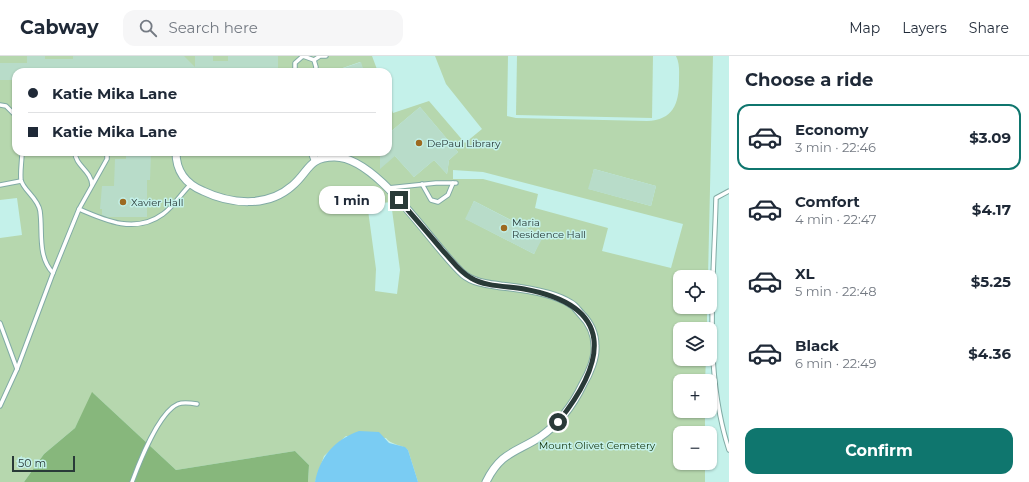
<!DOCTYPE html>
<meta charset="utf-8">
<style>
:root{--surface:#fff;--page:#f6f6f7;--text:#1f2937;--muted:#747a83;--line:#e0e1e3;--accent:#0f766e}
body{margin:0;font-family:Montserrat,sans-serif;background:var(--page);color:var(--text);height:100vh;display:flex;flex-direction:column;font-size:15px;white-space:nowrap}
*{box-sizing:border-box;margin:0}
p{font-size:13px;color:var(--muted)}
.icon{flex:none;width:22px;height:22px;fill:none;stroke:currentColor;stroke-width:2;stroke-linecap:round;stroke-linejoin:round}
.map{position:relative;flex:1;overflow:hidden}
.drawer{display:flex;flex-direction:column;background:var(--surface);width:300px}
.drawer>*{flex:none}
.top-card{position:absolute;left:12px;top:12px;width:380px;height:88px;border-radius:12px;box-shadow:0 1px 3px #0004;display:grid;align-content:center;height:88px;padding:0 16px;background:var(--surface)}
.buttons{position:absolute;left:673px;top:214px;display:grid;gap:8px}
.buttons a{display:grid;place-items:center;width:44px;height:44px;border-radius:8px;background:var(--surface);box-shadow:0 1px 3px #0004;font-size:20px}
.scale{position:absolute;left:12px;bottom:10px;width:63px;box-sizing:border-box;padding-left:4px;border:2px solid #293a38;border-top:0;font-size:11px;line-height:14px;white-space:nowrap;color:#293a38;-webkit-text-stroke:3px #c4f1ea;paint-order:stroke}
.end{position:absolute;width:18px;height:18px;margin:-9px;border:5px solid #293a38;background:#fff;box-shadow:0 0 0 2px #fff}
.from{border-radius:50%}
.bubble{position:absolute;height:28px;border-radius:12px;background:var(--surface);box-shadow:0 1px 3px #0004;font-size:13px;font-weight:700;line-height:28px;text-align:center}
.top-card b{display:flex;align-items:center;gap:14px;height:38px;font-size:15px}
.top-card b+b{border-top:1px solid var(--line)}
.top-card i{width:10px;height:10px;background:var(--text)}
ul{padding:0;list-style:none}
li{display:flex;align-items:center;gap:12px;height:66px;margin:0 8px 6px;padding:0 8px;border:2px solid transparent;border-radius:12px}
li div{flex:1}
li b{display:block;font-size:15px}
li em{font-style:normal;font-weight:700}
li.active{border-color:var(--accent)}
li>.icon{width:36px;height:36px;stroke-width:1.5}
h2{padding:0 16px;font-size:18px;line-height:48px}
.button{display:flex;gap:8px;margin-top:auto;padding:8px 16px}
.button a{flex:1;height:46px;border-radius:12px;background:var(--accent);color:#fff;font-size:16px;font-weight:700;line-height:46px;text-align:center}
header{display:flex;align-items:center;gap:24px;box-sizing:border-box;height:56px;padding:0 20px;background:var(--surface);border-bottom:1px solid var(--line)}
header strong{font-size:19px}
nav{display:flex;gap:22px;margin-inline-start:auto;font-size:14px}
.search{width:280px;height:36px;background:var(--page);display:flex;align-items:center;gap:10px;box-sizing:border-box;padding:0 14px;border-radius:12px;color:var(--muted);font-size:15px}
main{display:flex;flex:1;min-height:0}
.map>svg:first-child{display:block}
</style>
<header>
<strong>Cabway</strong>
<div class="search"><svg class="icon" aria-label="search" viewBox="0 0 24 24"><circle cx="10" cy="10" r="6"/><path d="M15 15l6 6"/></svg>Search here</div>
<nav><a>Map</a><a>Layers</a><a>Share</a></nav>
</header>
<main>
<div class="map">
<svg width="729" height="426" viewBox="0 0 729 426">
<rect width="100%" height="100%" fill="#c4f1ea"/>
<!-- green -->
<g fill="#b6d7ae" fill-rule="evenodd">
<path d="M0,0h372l6,16h-14l-4,-10 -23,8 1,2h-322v80h364l15,4 19,21 20,-17 13,14 2,-14 9,-8 -38,-45 -32,27v-34l5,13 36,-12 36,42 17,-14 -36,-45 -11,-28h73l-1,60 9,2 131,3c26,-1 32,-17 32,-40 0,-9 1,-17 -3,-25h37l-5,221h-28v30h27v22h-27v30h26l-1,22h-25v30h25v22h-25v30h25v19h-287l-10,-32c-7,-6 -17,-5 -22,-12l-40,-2 -22,20 -9,26h-7l1,-17 -14,-14 -119,19 -83,-77 -18,35 -31,26 -20,28h-24v-244l22,-3 -5,-37 -17,2zM594,113l62,17 -5,20 -62,-17zM453,114l30,2 200,52 -12,44 -69,-17 6,-23 -73,-20 3,-14 -55,-15h-30zM375,131l5,3 2,13 9,-1 9,68 -3,24 -22,-3 1,-22 -11,-81zM474,145l68,35 -8,18 -68,-35z"/>
<path d="M517,0h136l-1,62 -136,-3z"/>
</g>
<!-- forest -->
<path fill="#87b77c" d="M92,336l84,78 119,-19 14,14 -1,17h-284l20,-28 31,-26z"/>
<!-- water -->
<path fill="#7accf3" d="M359,375l20,1 10,11 16,4 3,3 10,32h-103c5,-25 19,-42 44,-51z"/>
<!-- building -->
<g fill="#b8dcc9">
<path d="M27,0h18v3h28v-3h111l11,11v-11h18v5h15v-5h50v16h-262v8h-16v-17h27z"/>
<path d="M361,6l3,10h-29v-1z"/>
<path d="M420,51l38,45 -9,8 -2,14 -13,-14 -20,17 -19,-21 -15,13v-17h8v-18z"/>
<path d="M126,96h23v2h2l-1,26h-3v37h-40l-5,-2v-6h-2l2,-23h12l1,-27h11z"/>
<path d="M594,113l62,17 -5,20 -63,-17z"/>
<path d="M474,145l69,36 -9,17 -69,-35z"/>
</g>
<g fill="none" stroke-linecap="round" stroke-linejoin="round">
<defs>
<g id="service">
<path d="M314,4l6,-4h6"/>
<path d="M295,16v-9l8,-7 11,4 2,7 -1,5"/>
<path d="M0,49l6,1 10,10"/>
<path d="M75,96c0,14 16,18 17,33"/>
<path d="M422,128l9,16 7,2 10,-7 5,-12"/>
<path d="M0,129l21,-4"/>
<path d="M388,132l48,-5h20"/>
<path d="M729,135l-13,7c-2,83 -13,172 13,252"/>
<path d="M79,153l28,-50v-7"/>
<path d="M53,217l26,-64c27,12 57,25 84,5 10,-7 18,-20 27,-29"/>
<path d="M0,267l17,46"/>
<path d="M0,350l17,-37 36,-96c-16,-17 -10,-41 -13,-62 -2,-13 -17,-21 -19,-31 -1,-9 1,-19 1,-28"/>
<path d="M132,426c7,-19 27,-70 46,-78 5,-2 13,-1 19,0"/>
</g>
<g id="minor">
<path d="M176,96c0,19 10,32 27,39 27,13 64,17 89,-5 17,-14 16,-29 42,-29 44,-1 98,89 129,117 11,9 25,10 38,12 19,2 54,7 70,18 4,2 7,7 10,10 9,9 14,20 14,32 1,12 -6,28 -12,38 -10,21 -23,39 -43,53 -25,16 -39,15 -54,45"/>
<path d="M312,96l3,8"/>
</g>
</defs>
<!-- service casing -->
<use href="#service" stroke="#81aba5" stroke-width="5.5"/>
<!-- minor casing -->
<use href="#minor" stroke="#81aba5" stroke-width="9"/>
<!-- service -->
<use href="#service" stroke="#fff" stroke-width="3.5"/>
<!-- minor -->
<use href="#minor" stroke="#fff" stroke-width="7"/>
</g>
<g fill="none" stroke-linecap="round" stroke-linejoin="round">
<!-- route -->
<path stroke="#293a38" stroke-width="5" d="M399,144c15,17 30,34 44,51 9,9 16,21 28,27 15,9 36,8 53,11 92,17 83,72 34,133"/>
</g>
<!-- markers -->
<g fill="#9d6a20" stroke="#c4f1ea" stroke-width="1.5">
<circle cx="419" cy="87" r="4"/>
<circle cx="123" cy="146" r="4"/>
<circle cx="504" cy="172" r="4"/>
</g>
<g text-anchor="middle" dominant-baseline="central" stroke-width="3" stroke-linejoin="round" paint-order="stroke">
<!-- poi labels -->
<g font-size="10" fill="#293a38" stroke="#c4f1ea" text-anchor="start">
<text x="427" y="87">DePaul Library</text>
<text x="131" y="146">Xavier Hall</text>
<text x="512" y="166">Maria<tspan x="512" dy="12">Residence Hall</tspan></text>
</g>
<!-- park labels -->
<g font-size="10" fill="#14340c" stroke="#c4f1ea">
<text x="597" y="389">Mount Olivet Cemetery</text>
</g>
</g>
</svg>
<div class="buttons">
<a><svg class="icon" aria-label="locate" viewBox="0 0 24 24"><circle cx="12" cy="12" r="6"/><path d="M12 2v4M12 18v4M2 12h4M18 12h4"/></svg></a>
<a><svg class="icon" aria-label="layers" viewBox="0 0 24 24"><path d="M12 4l9 5-9 5-9-5zM3 14l9 5 9-5"/></svg></a>
<a>+</a>
<a>−</a>
</div>
<div class="scale">50 m</div>
<i class="end from" style="left:558px;top:366px"></i>
<i class="end" style="left:399px;top:144px"></i>
<div class="bubble" style="left:319px;top:130px;width:66px">1 min</div>
<div class="top-card">
<b><i class="from"></i>Katie Mika Lane</b>
<b><i></i>Katie Mika Lane</b>
</div>
</div>
<section class="drawer">
<h2>Choose a ride</h2>
<ul>
<li class="active"><svg class="icon" aria-label="car" viewBox="0 0 24 24"><path d="M5 17H2v-5l4-1 3-4h7l3 4 3 1v5h-3M9 17h6M6 11h13"/><circle cx="7" cy="17" r="2"/><circle cx="17" cy="17" r="2"/></svg><div><b>Economy</b><p>3 min · 22:46</p></div><em>$3.09</em></li>
<li><svg class="icon" aria-label="car" viewBox="0 0 24 24"><path d="M5 17H2v-5l4-1 3-4h7l3 4 3 1v5h-3M9 17h6M6 11h13"/><circle cx="7" cy="17" r="2"/><circle cx="17" cy="17" r="2"/></svg><div><b>Comfort</b><p>4 min · 22:47</p></div><em>$4.17</em></li>
<li><svg class="icon" aria-label="car" viewBox="0 0 24 24"><path d="M5 17H2v-5l4-1 3-4h7l3 4 3 1v5h-3M9 17h6M6 11h13"/><circle cx="7" cy="17" r="2"/><circle cx="17" cy="17" r="2"/></svg><div><b>XL</b><p>5 min · 22:48</p></div><em>$5.25</em></li>
<li><svg class="icon" aria-label="car" viewBox="0 0 24 24"><path d="M5 17H2v-5l4-1 3-4h7l3 4 3 1v5h-3M9 17h6M6 11h13"/><circle cx="7" cy="17" r="2"/><circle cx="17" cy="17" r="2"/></svg><div><b>Black</b><p>6 min · 22:49</p></div><em>$4.36</em></li>
</ul>
<div class="button"><a>Confirm</a></div>
</section>
</main>
